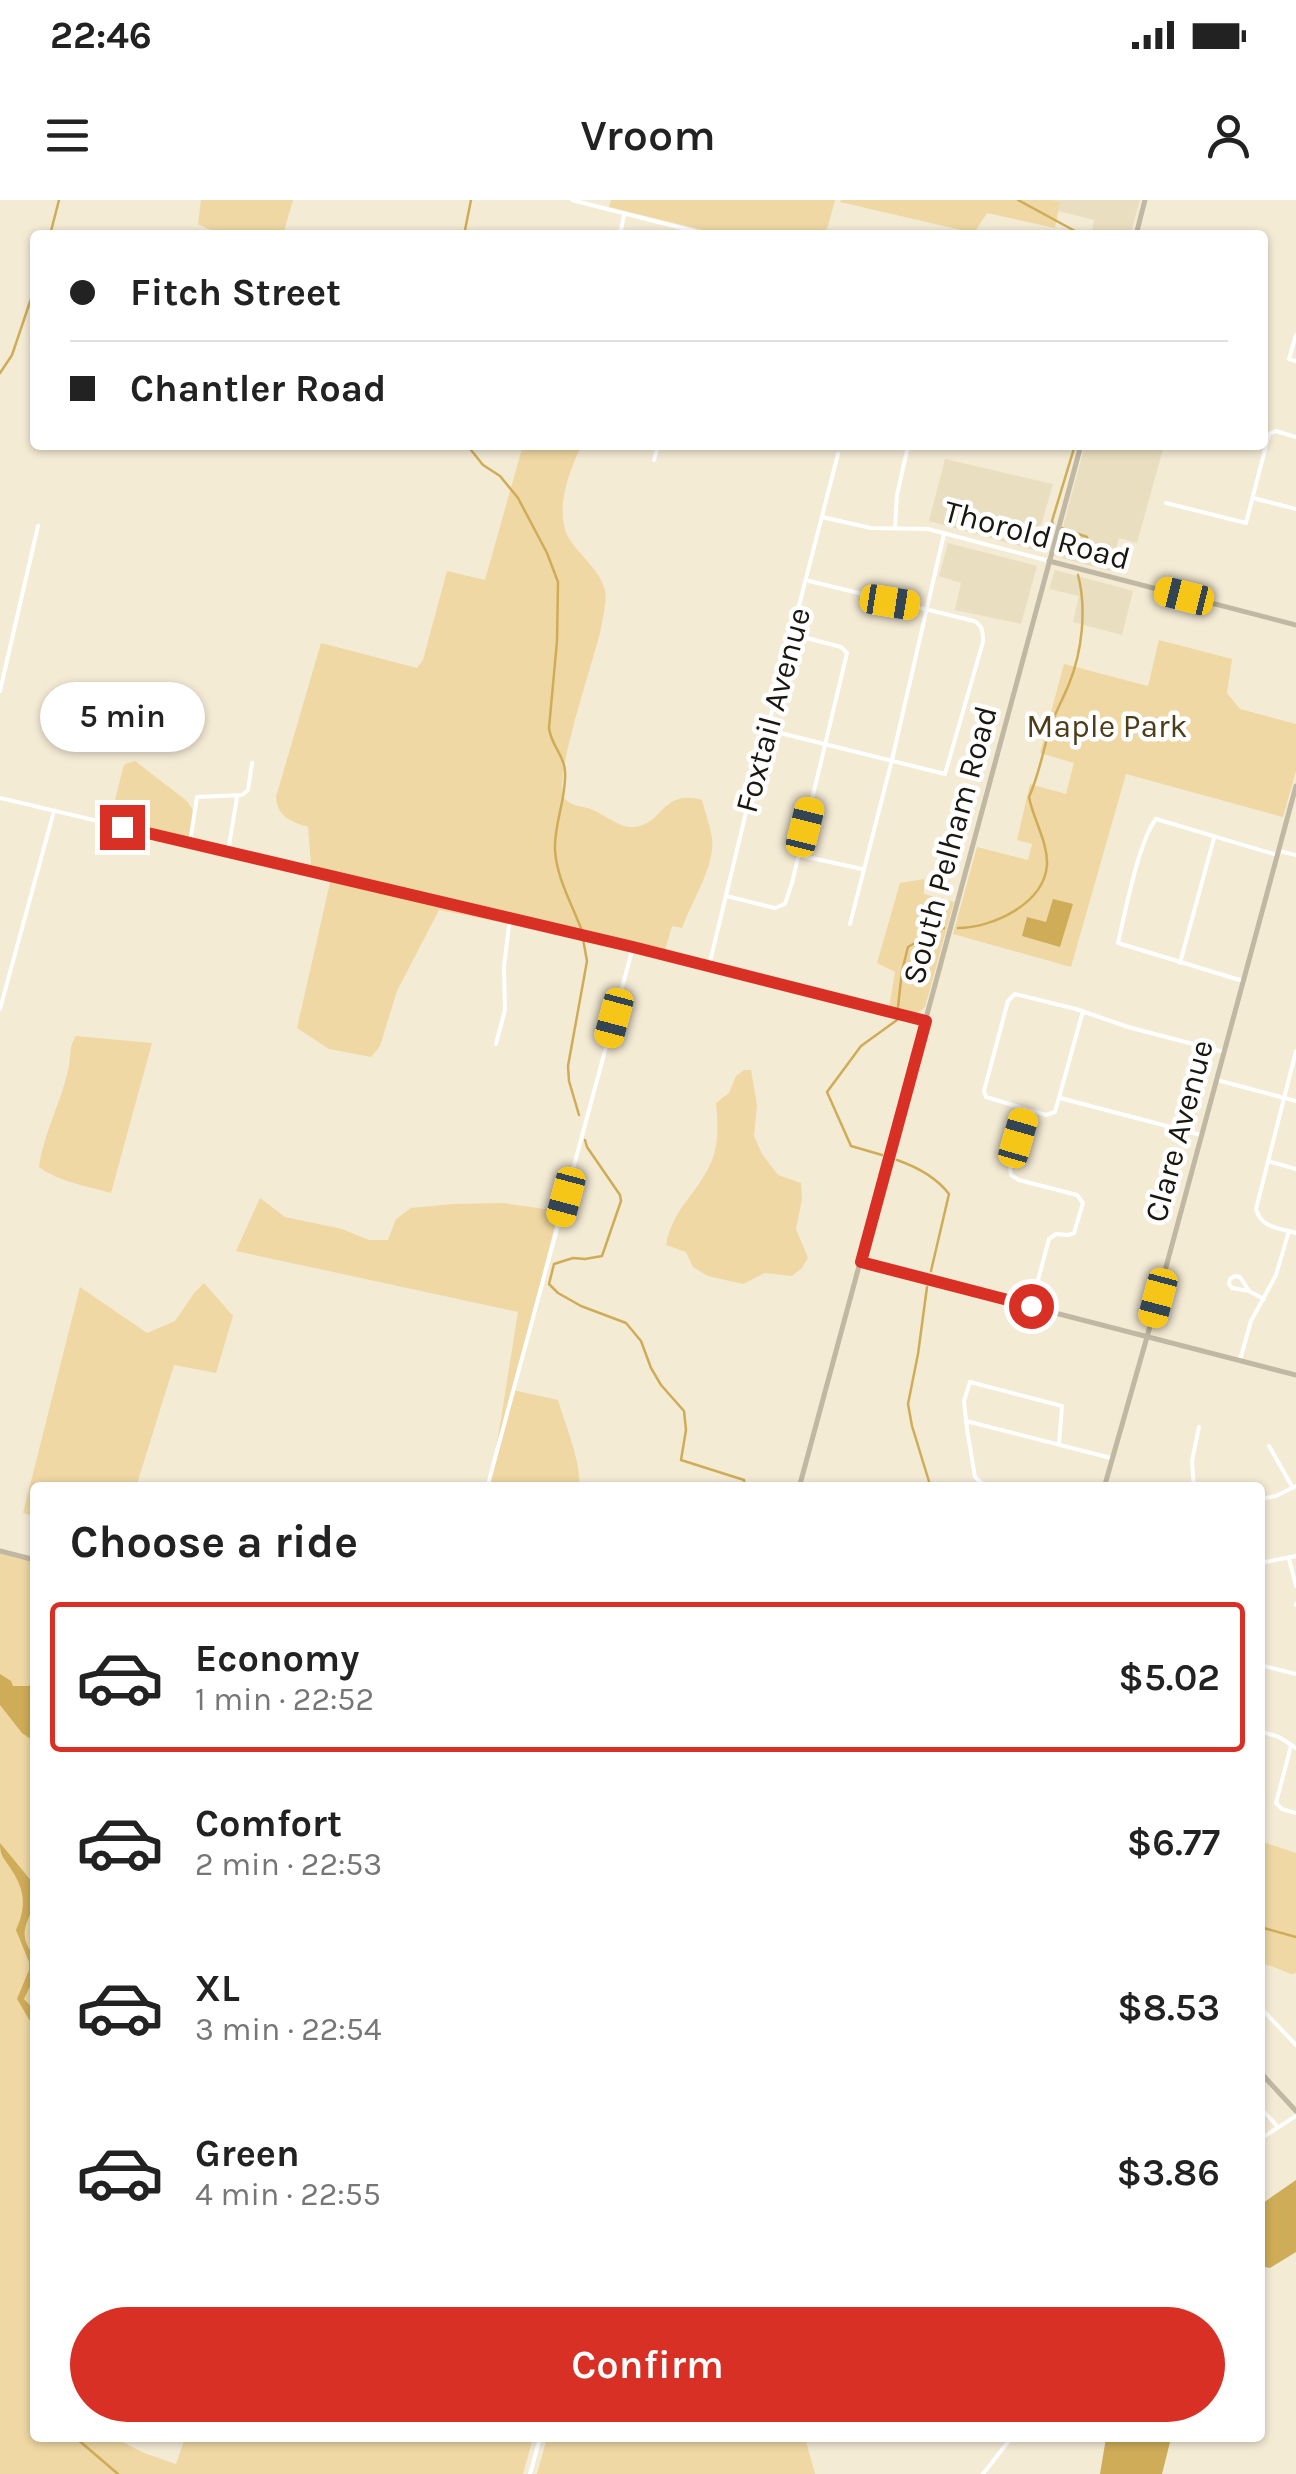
<!DOCTYPE html>
<meta charset="utf-8">
<style>
:root{--surface:#fff;--page:#f6f6f6;--text:#222;--muted:#767676;--line:#e0e0e0;--accent:#d93025}
body{margin:0;font-family:Karla,sans-serif;background:var(--page);color:var(--text);height:100vh;display:flex;flex-direction:column;font-size:38px;white-space:nowrap}
*{box-sizing:border-box;margin:0}
p{font-size:32px;color:var(--muted)}
.icon{flex:none;width:55px;height:55px;fill:none;stroke:currentColor;stroke-width:2;stroke-linecap:round;stroke-linejoin:round}
.map{position:relative;flex:1;overflow:hidden}
.sheet{position:absolute;left:30px;top:1282px;width:1235px;height:960px;display:flex;flex-direction:column;background:var(--surface);border-radius:10px;box-shadow:0 2px 8px #0004}
.sheet>*{flex:none}
.top-card{position:absolute;left:30px;top:30px;width:1238px;height:220px;border-radius:10px;box-shadow:0 2px 8px #0004;display:grid;align-content:center;height:220px;padding:0 40px;background:var(--surface)}
.end{position:absolute;width:45px;height:45px;margin:-22px;border:12px solid #d93025;background:#fff;box-shadow:0 0 0 5px #fff}
.from{border-radius:50%}
.bubble{position:absolute;height:70px;border-radius:35px;background:var(--surface);box-shadow:0 2px 8px #0004;font-size:32px;font-weight:600;line-height:70px;text-align:center}
.car{position:absolute;width:30px;height:60px;margin:-30px -15px;border-radius:12px;box-shadow:0 0 8px 2px #0007;background:linear-gradient(#f5c518 24%,#345 0 40%,#f5c518 0 76%,#345 0 86%,#f5c518 0)}
.top-card b{display:flex;align-items:center;gap:35px;height:95px;font-size:38px}
.top-card b+b{border-top:2px solid var(--line)}
.top-card i{width:25px;height:25px;background:var(--text)}
ul{padding:0;list-style:none}
li{display:flex;align-items:center;gap:30px;height:150px;margin:0 20px 15px;padding:0 20px;border:5px solid transparent;border-radius:10px}
li div{flex:1}
li b{display:block;font-size:38px}
li em{font-style:normal;font-weight:600}
li.selected{border-color:var(--accent)}
li>.icon{width:90px;height:90px;stroke-width:1.5}
h2{padding:0 40px;font-size:45px;line-height:120px}
.action{display:flex;gap:20px;margin-top:auto;padding:20px 40px}
.action a{flex:1;height:115px;border-radius:60px;background:var(--accent);color:#fff;font-size:40px;font-weight:600;line-height:115px;text-align:center}
.status{display:flex;justify-content:space-between;align-items:center;height:70px;padding:0 50px;background:var(--surface);direction:ltr}
.status svg{height:28px;fill:currentColor}
header{display:flex;justify-content:space-between;align-items:center;height:130px;padding:0 40px;background:var(--surface);font-size:45px;font-weight:600}
.map>svg:first-child{display:block}
</style>
<div class="status"><b>22:46</b><svg viewBox="0 0 49 12"><path d="M0 12V9h3v3zM5 12V6h3v6zM10 12V3h3v9zM15 12V0h3v12zM26 1h20v11H26zM47 4h2v5h-2z"/></svg></div>
<header><svg class="icon" aria-label="menu" viewBox="0 0 24 24"><path d="M4 6h16M4 12h16M4 18h16"/></svg>Vroom<svg class="icon" aria-label="person" viewBox="0 0 24 24"><circle cx="12" cy="8" r="4"/><path d="M4 21q1-7 8-7t8 7"/></svg></header>
<div class="map">
<svg width="1296" height="2274" viewBox="0 0 1296 2274">
<rect width="100%" height="100%" fill="#f4ebd5"/>
<!-- built -->
<g fill="#eadec1">
<path d="M1051,0h89l-10,35h-39l3,-15 -36,-9 2,-8z"/>
<path d="M1085,245h79l-27,98 -18,-5 -9,33 -55,-15z"/>
<path d="M945,259l108,25 -19,66 -105,-29z"/>
<path d="M948,343l89,23 -16,58 -66,-14 6,-27 -22,-7z"/>
<path d="M1055,370l78,21 -11,44 -49,-13 6,-26 -30,-7z"/>
</g>
<!-- green -->
<g fill="#efd8a4">
<path d="M201,0h92l-10,35c-28,0 -59,4 -85,-11z"/>
<path d="M611,0h224l-7,26 -5,9h-100l-114,-28z"/>
<path d="M841,0h210l9,2 -5,26 -68,-15 -13,20 -134,-31z"/>
<path d="M523,245h59c-13,25 -29,69 -12,95 12,18 29,29 35,50 2,10 -2,27 -4,38 -5,27 -50,154 -36,171 7,8 20,7 28,11 12,5 28,19 42,17 29,-4 27,-38 67,-27 3,12 8,25 10,38 4,26 -21,65 -30,90l-10,-2 -8,28 -225,-44 -42,81 -17,55 -9,11 -42,-8 -32,-21 35,-154 -21,-9 -3,-38c-16,-5 -31,-10 -32,-30l45,-154 96,25 6,-8 24,-89 38,9z"/>
<path d="M1159,440l73,19 -5,34 13,16 56,15v47l-13,46 -157,-43 -55,193 -118,-33 24,-87 51,13 4,-16 -15,-4 13,-56 36,10 8,-31 -34,-10 24,-89 84,22z"/>
<path d="M135,561l52,40 9,14 -4,23 -22,-1 -59,-21 12,-48 2,-4z"/>
<path d="M924,679v15l30,8 -29,105c-9,11 -24,4 -36,1l6,-36 -18,-9 23,-80z"/>
<path d="M76,836l76,7 -41,150c-24,-7 -52,-11 -72,-26 5,-35 23,-66 30,-101 2,-12 0,-20 7,-30z"/>
<path d="M744,870h7l6,35 -3,31 8,18 16,21 23,8 1,16 -6,30 12,29 -6,10 -10,8 -27,-3 -22,11 -35,-8 -15,-9 -7,-15 -20,-7c7,-38 33,-52 46,-85 7,-18 6,-38 4,-57l13,-10 7,-17z"/>
<path d="M260,998l25,19 57,12 27,11h19l8,-21 15,-11 42,-4 50,-1 48,7 7,3 -45,177 45,10c7,24 24,64 21,87h-89l28,-175 -282,-61z"/>
<path d="M204,1083l29,33 -17,57 -42,-8 -38,122 -101,1v29l-12,-4 57,-226 67,46 28,-12 20,-29z"/>
<path d="M0,1349l35,8v467l-2,2 2,8v404h80l29,15 32,11 9,-26h348l-10,36h-523z"/>
<path d="M1260,1641l36,12v120l-5,1 -31,-12z"/>
<path d="M547,2238h258l10,36h-278z"/>
</g>
<!-- water -->
<g fill="#cfac58">
<path d="M1053,699l20,5 -13,43 -38,-11 5,-19 19,5z"/>
<path d="M0,1474l11,7 2,5h16l6,-7v63l-13,-9 -22,-28z"/>
<path d="M0,1643l33,40c8,26 -11,35 -8,55 1,8 8,15 10,22 3,13 -6,28 -11,39l11,12v23l-2,-8 -16,-27 12,-29v-8l-13,-32c11,-24 9,-41 -7,-64 -6,-9 -9,-11 -9,-23z"/>
<path d="M1296,1980v72l-26,16 -10,-2v-61z"/>
<path d="M1106,2238h65l-9,36h-62z"/>
</g>
<g fill="none" stroke-linecap="round" stroke-linejoin="round">
<!-- stream -->
<g stroke="#cfac58" stroke-width="2.5">
<path d="M1018,0l57,31 -1,4"/>
<path d="M50,35l9,-35"/>
<path d="M464,35l7,-35"/>
<path d="M0,173l12,-18 23,-68"/>
<path d="M467,245l16,20 17,11 18,22 29,55 11,29 -1,59 -8,87c2,18 15,26 16,43 2,26 -11,52 -10,78 1,28 17,55 27,82"/>
<path d="M1053,324l-1,-3 23,-76"/>
<path d="M1062,328l25,9 1,5 -7,19"/>
<path d="M958,728c34,0 86,-24 89,-63 1,-23 -14,-46 -18,-68 10,-22 14,-46 21,-69 5,-15 13,-29 19,-44 13,-32 18,-75 9,-109"/>
<path d="M898,807l4,-36 6,-24 27,-16 9,-3"/>
<path d="M579,915l-10,-34 -1,-15 19,-105 -4,-22"/>
<path d="M585,940l2,7 33,48 1,6 -19,55 -17,3 -12,-1 -19,6 -5,20 9,9 23,13 45,17 15,18 10,27 10,17 23,26 2,19 -5,30 63,20 1,8"/>
<path d="M882,955l-31,-9 -24,-54 34,-46 36,-26"/>
<path d="M897,960c20,7 39,17 52,34l-18,77"/>
<path d="M927,1087l-9,67 -10,50 4,22 19,62"/>
<path d="M1260,1727l36,10"/>
<path d="M76,2238l42,36"/>
</g>
<!-- street -->
<g stroke="#fff" stroke-width="4">
<path d="M572,0l137,35"/>
<path d="M620,35l4,-20"/>
<path d="M1296,135l-7,24 7,2"/>
<path d="M654,260l4,-15"/>
<path d="M1253,298l43,11"/>
<path d="M1166,303l80,20 23,-89 7,-3 20,6"/>
<path d="M822,317l49,11 57,1 121,32"/>
<path d="M895,328l2,-33 11,-49"/>
<path d="M0,491l38,-165"/>
<path d="M768,530l177,44 38,-132c0,-10 0,-16 -9,-21l-165,-40"/>
<path d="M0,598l633,149 292,74"/>
<path d="M190,642l7,-45 45,-2 6,-5 4,-27"/>
<path d="M1279,651l17,4"/>
<path d="M228,652l9,-55"/>
<path d="M798,655l64,14"/>
<path d="M726,696l49,12 10,-4 7,-21 55,-230 -6,-6 -49,-13"/>
<path d="M850,724l42,-164 52,-226"/>
<path d="M1180,763l34,-125"/>
<path d="M709,766l40,-166 89,-346"/>
<path d="M1243,781l-125,-38c7,-30 21,-103 38,-124l121,36"/>
<path d="M0,809l54,-198"/>
<path d="M1083,811l-28,101 -9,3 -60,-18 -2,-6 24,-90 7,-7 61,15 52,18 96,25"/>
<path d="M496,844l9,-34 -1,-44 6,-48"/>
<path d="M1296,851l-40,158c5,19 23,19 40,24"/>
<path d="M1217,880l79,21"/>
<path d="M1060,898l141,37"/>
<path d="M1026,909l-16,59 1,7 8,5 58,15 6,8 -9,30 -6,2 -12,-1 -7,5 -18,67"/>
<path d="M1268,961l28,8"/>
<path d="M1249,1091l-17,-3 -3,-4 1,-5 5,-3 5,1 9,14 15,8"/>
<path d="M1240,1160l11,-39 25,-46 13,-44"/>
<path d="M966,1221l145,37"/>
<path d="M1269,1246l24,42"/>
<path d="M487,1288l146,-541"/>
<path d="M987,1288l-12,-11 -8,-48 -3,-28 6,-19 92,24 -3,38"/>
<path d="M1194,1288l-2,-27 7,-34"/>
<path d="M1260,1299l16,-3 20,-10"/>
<path d="M1289,1359l7,27"/>
<path d="M1260,1363l36,-7"/>
<path d="M1296,1405v-1"/>
<path d="M1260,1465l36,9"/>
<path d="M1260,1531l19,6 17,11"/>
<path d="M1291,1546l-15,57 6,6 14,4"/>
<path d="M1260,1807l36,38"/>
<path d="M1260,1907l17,19"/>
<path d="M1260,1939l36,-23"/>
<path d="M530,2274l10,-36"/>
<path d="M983,2274l28,-36"/>
</g>
<!-- secondary -->
<g stroke="#c1b8a3" stroke-width="5">
<path d="M1136,35l9,-35"/>
<path d="M1049,361l247,64"/>
<path d="M861,1063l435,112"/>
<path d="M799,1288l282,-1043"/>
<path d="M1104,1288l45,-158 147,-544"/>
<path d="M0,1351l35,9"/>
<path d="M1260,1872l36,39"/>
</g>
</g>
<g fill="none" stroke-linecap="round" stroke-linejoin="round">
<!-- route -->
<path stroke="#d93025" stroke-width="12" d="M122,627l511,120 293,74 -65,241 170,44"/>
</g>
<g text-anchor="middle" dominant-baseline="central" stroke-width="9" stroke-linejoin="round" paint-order="stroke">
<!-- street labels -->
<g font-size="32" fill="#1a1710" stroke="#fff">
<text transform="translate(1037 335) rotate(15)">Thorold Road</text>
<text transform="translate(773 510) rotate(-75)">Foxtail Avenue</text>
<text transform="translate(950 645) rotate(-75)">South Pelham Road</text>
<text transform="translate(1179 931) rotate(-75)">Clare Avenue</text>
</g>
<!-- park labels -->
<g font-size="32" fill="#4d3e19" stroke="#fff">
<text x="1107" y="526">Maple Park</text>
</g>
</g>
</svg>
<i class="end from" style="left:1031px;top:1106px"></i>
<i class="end" style="left:122px;top:627px"></i>
<div class="bubble" style="left:40px;top:482px;width:165px">5 min</div>
<i class="car" style="left:1184px;top:396px;rotate:284deg"></i>
<i class="car" style="left:890px;top:402px;rotate:99deg"></i>
<i class="car" style="left:805px;top:627px;rotate:14deg"></i>
<i class="car" style="left:614px;top:818px;rotate:195deg"></i>
<i class="car" style="left:1018px;top:938px;rotate:16deg"></i>
<i class="car" style="left:566px;top:997px;rotate:195deg"></i>
<i class="car" style="left:1158px;top:1098px;rotate:195deg"></i>
<div class="top-card">
<b><i class="from"></i>Fitch Street</b>
<b><i></i>Chantler Road</b>
</div>
<section class="sheet">
<h2>Choose a ride</h2>
<ul>
<li class="selected"><svg class="icon" aria-label="car" viewBox="0 0 24 24"><path d="M5 17H2v-5l4-1 3-4h7l3 4 3 1v5h-3M9 17h6M6 11h13"/><circle cx="7" cy="17" r="2"/><circle cx="17" cy="17" r="2"/></svg><div><b>Economy</b><p>1 min · 22:52</p></div><em>$5.02</em></li>
<li><svg class="icon" aria-label="car" viewBox="0 0 24 24"><path d="M5 17H2v-5l4-1 3-4h7l3 4 3 1v5h-3M9 17h6M6 11h13"/><circle cx="7" cy="17" r="2"/><circle cx="17" cy="17" r="2"/></svg><div><b>Comfort</b><p>2 min · 22:53</p></div><em>$6.77</em></li>
<li><svg class="icon" aria-label="car" viewBox="0 0 24 24"><path d="M5 17H2v-5l4-1 3-4h7l3 4 3 1v5h-3M9 17h6M6 11h13"/><circle cx="7" cy="17" r="2"/><circle cx="17" cy="17" r="2"/></svg><div><b>XL</b><p>3 min · 22:54</p></div><em>$8.53</em></li>
<li><svg class="icon" aria-label="car" viewBox="0 0 24 24"><path d="M5 17H2v-5l4-1 3-4h7l3 4 3 1v5h-3M9 17h6M6 11h13"/><circle cx="7" cy="17" r="2"/><circle cx="17" cy="17" r="2"/></svg><div><b>Green</b><p>4 min · 22:55</p></div><em>$3.86</em></li>
</ul>
<div class="action"><a>Confirm</a></div>
</section>
</div>
